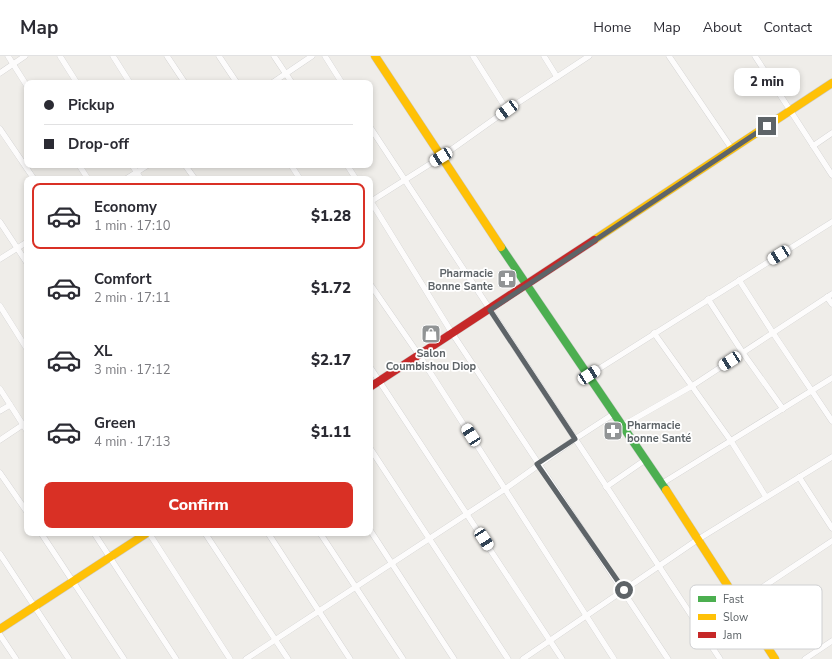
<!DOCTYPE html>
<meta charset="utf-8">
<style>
:root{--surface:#fff;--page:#f7f7f7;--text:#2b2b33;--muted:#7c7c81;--line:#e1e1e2;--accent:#d93025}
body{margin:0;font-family:"Nunito Sans",sans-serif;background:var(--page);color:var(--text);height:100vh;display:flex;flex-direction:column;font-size:15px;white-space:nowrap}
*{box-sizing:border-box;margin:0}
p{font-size:13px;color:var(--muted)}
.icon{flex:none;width:22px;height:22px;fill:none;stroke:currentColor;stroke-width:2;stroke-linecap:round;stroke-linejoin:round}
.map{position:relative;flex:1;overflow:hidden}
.side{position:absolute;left:24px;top:120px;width:349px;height:360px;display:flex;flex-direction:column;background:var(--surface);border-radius:8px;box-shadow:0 2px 6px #0003}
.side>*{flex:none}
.guide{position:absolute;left:24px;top:24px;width:349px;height:88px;border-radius:8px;box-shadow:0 2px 6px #0003;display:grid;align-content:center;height:88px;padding:0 20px;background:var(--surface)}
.end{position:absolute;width:18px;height:18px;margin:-9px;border:5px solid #5e6468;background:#fff;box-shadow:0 0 0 2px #fff}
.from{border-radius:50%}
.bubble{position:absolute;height:28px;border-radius:8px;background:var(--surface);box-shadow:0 2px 6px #0003;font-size:13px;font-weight:800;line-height:28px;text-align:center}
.car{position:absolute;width:12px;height:24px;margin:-12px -6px;border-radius:5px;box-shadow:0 0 3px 1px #0007;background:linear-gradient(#fff 24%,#345 0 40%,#fff 0 76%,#345 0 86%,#fff 0)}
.guide b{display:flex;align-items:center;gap:14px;height:38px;font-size:15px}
.guide b+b{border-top:1px solid var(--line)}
.guide i{width:10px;height:10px;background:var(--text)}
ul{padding:7px 0 0;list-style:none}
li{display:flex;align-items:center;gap:12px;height:66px;margin:0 8px 6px;padding:0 12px;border:2px solid transparent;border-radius:8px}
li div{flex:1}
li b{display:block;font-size:15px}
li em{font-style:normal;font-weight:800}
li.active{border-color:var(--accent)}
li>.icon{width:36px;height:36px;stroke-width:1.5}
.cta{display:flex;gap:8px;margin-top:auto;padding:8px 20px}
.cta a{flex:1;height:46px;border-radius:8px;background:var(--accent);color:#fff;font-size:16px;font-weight:800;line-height:46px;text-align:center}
header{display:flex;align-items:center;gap:24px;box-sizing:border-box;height:56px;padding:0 20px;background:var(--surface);border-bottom:1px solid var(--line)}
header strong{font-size:19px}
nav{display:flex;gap:22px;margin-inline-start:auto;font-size:14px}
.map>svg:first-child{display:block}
</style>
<header>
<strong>Map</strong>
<nav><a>Home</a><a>Map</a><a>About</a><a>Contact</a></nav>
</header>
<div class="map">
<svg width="832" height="603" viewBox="0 0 832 603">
<rect width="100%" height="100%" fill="#efede9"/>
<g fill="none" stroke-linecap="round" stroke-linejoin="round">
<defs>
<g id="street">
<path d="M8,0l19,30"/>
<path d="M60,0l17,27"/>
<path d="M113,0l17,27"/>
<path d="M167,0l18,27"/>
<path d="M219,0l18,27"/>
<path d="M274,0l18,27"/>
<path d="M325,0l17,27"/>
<path d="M473,0l34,54"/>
<path d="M544,0l13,21"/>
<path d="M669,0l63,93"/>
<path d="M755,0l77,119"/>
<path d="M0,17l25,-17"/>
<path d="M272,27l40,-27"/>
<path d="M370,71l350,532"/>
<path d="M0,73l34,50"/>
<path d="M813,90l19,-13"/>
<path d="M79,109l9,14"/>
<path d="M132,109l9,14"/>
<path d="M185,109l10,14"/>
<path d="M291,109l9,14"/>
<path d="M347,109l9,14"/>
<path d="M126,123l22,-14"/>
<path d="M370,144l82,133 216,326"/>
<path d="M370,146l71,-45 66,-47 82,-54"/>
<path d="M0,166l27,41"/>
<path d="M0,203l27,-17"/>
<path d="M739,224l34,53 59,88"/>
<path d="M370,228l49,71 195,304"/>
<path d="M827,241l5,7"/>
<path d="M708,243l35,54 40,56"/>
<path d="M0,250l27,43"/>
<path d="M654,277l77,108 35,56"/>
<path d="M370,311l192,292"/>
<path d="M589,319l243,-153"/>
<path d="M0,333l27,42"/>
<path d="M0,355l10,-6"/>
<path d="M622,370l70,-40 140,-92"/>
<path d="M0,384l27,-18"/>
<path d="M370,392l138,211"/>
<path d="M0,417l27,39"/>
<path d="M799,421l33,51"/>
<path d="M661,428l171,-106"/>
<path d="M606,431l39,-27"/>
<path d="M370,474l84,129"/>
<path d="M41,477l83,126"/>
<path d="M94,477l82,126"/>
<path d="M149,477l81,126"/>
<path d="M205,477l83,126"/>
<path d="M268,477l82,126"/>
<path d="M320,477l83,126"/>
<path d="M0,498l69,105"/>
<path d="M739,547l93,-62"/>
<path d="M696,566l39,-24"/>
<path d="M756,573l43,-27"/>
<path d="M0,579l16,24"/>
<path d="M246,603l259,-170 70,-50 40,-26"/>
<path d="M523,603l174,-119 135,-83"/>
<path d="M805,603l27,-18"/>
</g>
<path id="fast" d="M501,191l165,243"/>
<g id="slow">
<path d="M375,0l126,191"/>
<path d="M594,184l238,-157"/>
<path d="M666,434l109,169"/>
<path d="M0,573l147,-96"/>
</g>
<path id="jam" d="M370,331l224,-147"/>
</defs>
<!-- street casing -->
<use href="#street" stroke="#cacaca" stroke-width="6"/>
<!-- fast casing -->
<use href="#fast" stroke="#cacaca" stroke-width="9"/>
<!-- slow casing -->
<use href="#slow" stroke="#cacaca" stroke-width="9"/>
<!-- jam casing -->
<use href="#jam" stroke="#cacaca" stroke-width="9"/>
<!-- street -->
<use href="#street" stroke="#fdfcfc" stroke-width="5.5"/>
<!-- fast -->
<use href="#fast" stroke="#4caf50" stroke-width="8"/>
<!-- slow -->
<use href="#slow" stroke="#ffc107" stroke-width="8"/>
<!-- jam -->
<use href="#jam" stroke="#c62828" stroke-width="8"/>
</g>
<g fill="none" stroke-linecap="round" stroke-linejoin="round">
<!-- route -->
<path stroke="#5e6468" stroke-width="5" d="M624,534l-87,-126 38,-25 -85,-129 277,-184"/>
</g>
<!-- icons -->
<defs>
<symbol id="pharmacy-square" viewBox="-11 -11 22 22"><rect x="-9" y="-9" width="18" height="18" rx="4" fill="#919495" stroke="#fff"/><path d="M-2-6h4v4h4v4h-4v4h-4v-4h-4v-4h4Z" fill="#fff"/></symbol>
<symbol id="shop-square" viewBox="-11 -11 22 22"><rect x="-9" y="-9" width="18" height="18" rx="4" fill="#919495" stroke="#fff"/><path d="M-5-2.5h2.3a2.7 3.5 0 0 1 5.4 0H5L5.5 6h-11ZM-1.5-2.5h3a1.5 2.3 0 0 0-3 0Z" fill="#fff"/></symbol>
</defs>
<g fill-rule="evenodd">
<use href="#pharmacy-square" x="496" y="212" width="22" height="22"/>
<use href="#shop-square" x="420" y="267" width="22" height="22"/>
<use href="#pharmacy-square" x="602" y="364" width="22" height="22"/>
</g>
<g text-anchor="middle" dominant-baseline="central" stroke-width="3.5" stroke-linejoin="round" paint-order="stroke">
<!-- poi labels -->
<g font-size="11" font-weight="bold" fill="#5e6468" stroke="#fff" text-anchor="end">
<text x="493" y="217">Pharmacie<tspan x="493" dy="13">Bonne Sante</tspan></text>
<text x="431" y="297" text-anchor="middle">Salon<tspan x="431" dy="13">Coumbishou Diop</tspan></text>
<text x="627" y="369" text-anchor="start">Pharmacie<tspan x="627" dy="13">bonne Santé</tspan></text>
</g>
</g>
<!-- legend -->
<rect x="690" y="529" width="132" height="64" rx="6" fill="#fff" stroke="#cfd0d2" stroke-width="1"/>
<rect x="698" y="540" width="18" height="6" fill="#4caf50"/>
<rect x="698" y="558" width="18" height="6" fill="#ffc107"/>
<rect x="698" y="576" width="18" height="6" fill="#c62828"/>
<g font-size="11" fill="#5e6468">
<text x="723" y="547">Fast</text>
<text x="723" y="565">Slow</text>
<text x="723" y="583">Jam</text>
</g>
</svg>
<i class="end from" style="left:624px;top:534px"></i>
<i class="end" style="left:767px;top:70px"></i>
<div class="bubble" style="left:734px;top:12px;width:66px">2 min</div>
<i class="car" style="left:507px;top:54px;rotate:234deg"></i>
<i class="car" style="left:441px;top:101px;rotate:238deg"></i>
<i class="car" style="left:779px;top:199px;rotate:238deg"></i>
<i class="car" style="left:730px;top:305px;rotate:237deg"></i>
<i class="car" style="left:589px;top:319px;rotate:57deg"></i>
<i class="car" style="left:471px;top:379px;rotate:327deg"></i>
<i class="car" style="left:484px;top:483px;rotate:147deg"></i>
<div class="guide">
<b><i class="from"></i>Pickup</b>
<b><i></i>Drop-off</b>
</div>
<section class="side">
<ul>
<li class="active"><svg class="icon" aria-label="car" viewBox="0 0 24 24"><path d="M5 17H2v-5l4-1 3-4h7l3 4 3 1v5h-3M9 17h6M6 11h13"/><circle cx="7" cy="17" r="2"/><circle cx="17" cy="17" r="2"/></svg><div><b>Economy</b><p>1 min · 17:10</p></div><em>$1.28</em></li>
<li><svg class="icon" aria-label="car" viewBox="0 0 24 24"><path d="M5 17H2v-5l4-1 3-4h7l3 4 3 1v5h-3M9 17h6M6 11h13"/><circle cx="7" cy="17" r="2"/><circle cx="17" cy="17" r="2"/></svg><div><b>Comfort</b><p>2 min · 17:11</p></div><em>$1.72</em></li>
<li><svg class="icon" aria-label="car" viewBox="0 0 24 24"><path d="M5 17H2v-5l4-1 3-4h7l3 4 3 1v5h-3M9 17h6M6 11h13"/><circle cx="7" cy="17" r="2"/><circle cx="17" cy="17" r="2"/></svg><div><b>XL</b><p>3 min · 17:12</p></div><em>$2.17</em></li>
<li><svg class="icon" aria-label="car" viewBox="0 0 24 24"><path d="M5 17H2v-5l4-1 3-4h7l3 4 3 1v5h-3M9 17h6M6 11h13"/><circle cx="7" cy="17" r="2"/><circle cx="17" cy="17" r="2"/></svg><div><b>Green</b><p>4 min · 17:13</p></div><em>$1.11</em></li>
</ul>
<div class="cta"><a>Confirm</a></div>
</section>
</div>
